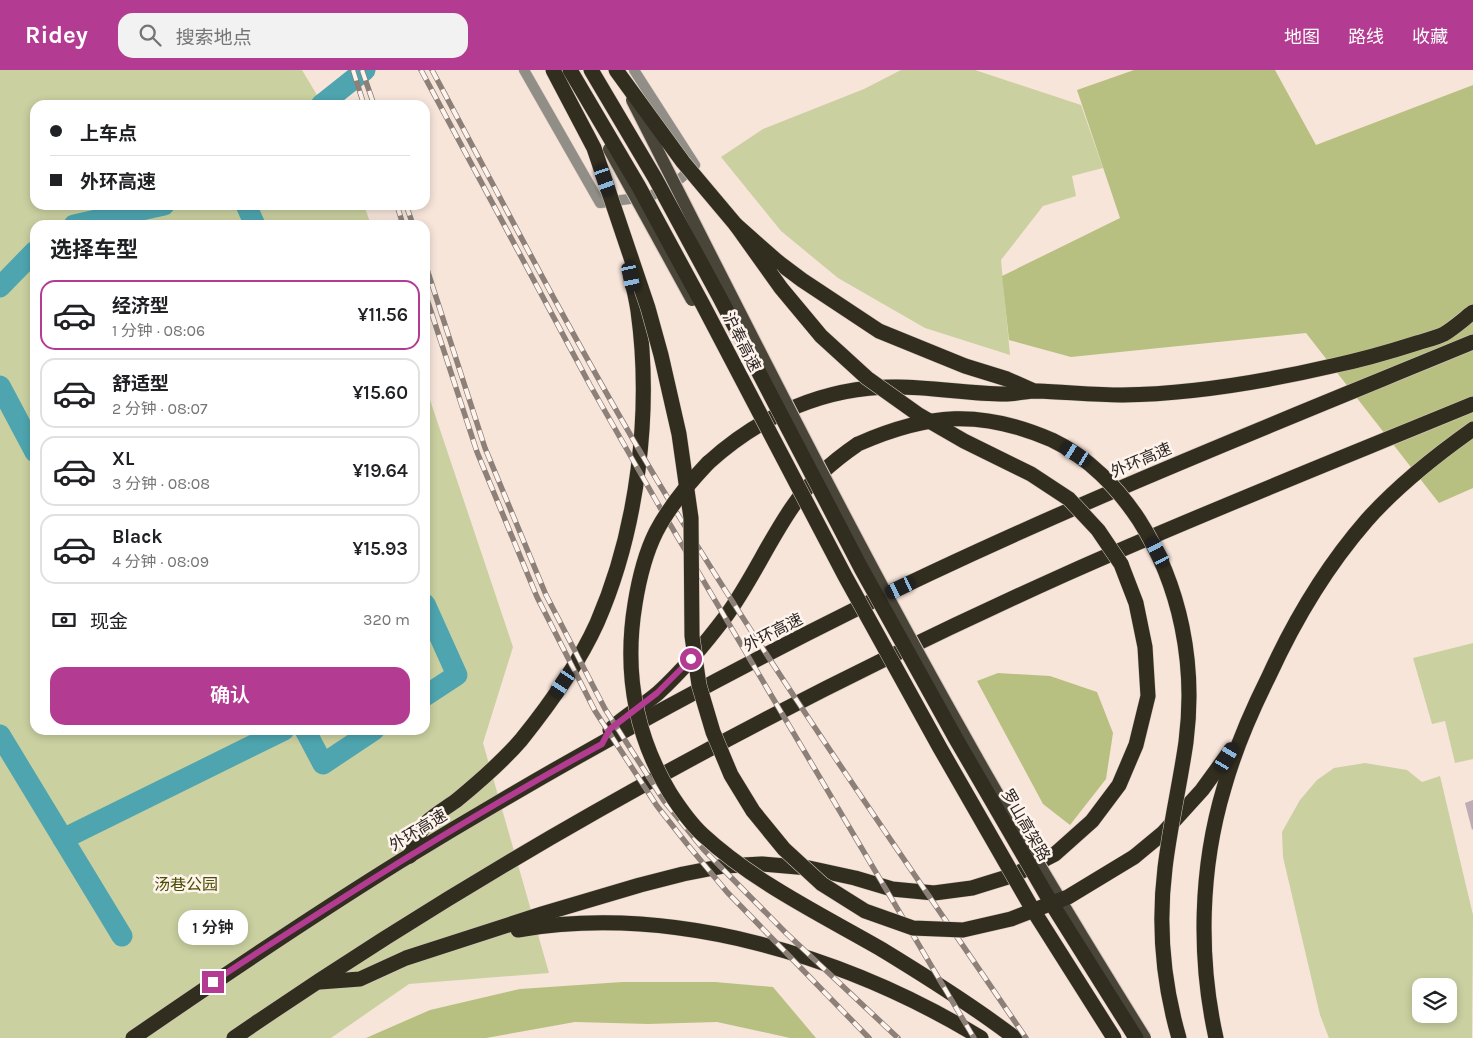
<!DOCTYPE html>
<html lang="zh">
<meta charset="utf-8">
<style>
:root{--surface:#fff;--page:#f2f2f2;--text:#202124;--muted:#757577;--line:#e0e0e0;--accent:#b33c92}
body{margin:0;font-family:Karla,"Noto Sans SC",sans-serif;background:var(--page);color:var(--text);height:100vh;display:flex;flex-direction:column;font-size:19px;white-space:nowrap}
*{box-sizing:border-box;margin:0}
p{font-size:16px;color:var(--muted)}
.icon{flex:none;width:28px;height:28px;fill:none;stroke:currentColor;stroke-width:2;stroke-linecap:round;stroke-linejoin:round}
.map{position:relative;flex:1;overflow:hidden}
.drawer{position:absolute;left:30px;top:150px;width:400px;height:515px;display:flex;flex-direction:column;background:var(--surface);border-radius:15px;box-shadow:0 2px 8px #0003}
.drawer>*{flex:none}
.hud{position:absolute;left:30px;top:30px;width:400px;height:110px;border-radius:15px;box-shadow:0 2px 8px #0003;display:grid;align-content:center;height:110px;padding:0 20px;background:var(--surface)}
.fabs{position:absolute;left:1412px;top:908px;display:grid;gap:10px}
.fabs a{display:grid;place-items:center;width:45px;height:45px;border-radius:10px;background:var(--surface);box-shadow:0 2px 8px #0003;font-size:25px}
.end{position:absolute;width:22px;height:22px;margin:-11px;border:6px solid #b33c92;background:#fff;box-shadow:0 0 0 2px #fff}
.from{border-radius:50%}
.bubble{position:absolute;height:35px;border-radius:15px;background:var(--surface);box-shadow:0 2px 8px #0003;font-size:16px;font-weight:600;line-height:35px;text-align:center}
.car{position:absolute;width:15px;height:30px;margin:-15px -8px;border-radius:6px;box-shadow:0 0 4px 1px #0007;background:linear-gradient(#222 24%,#8ab4d8 0 40%,#222 0 76%,#8ab4d8 0 86%,#222 0)}
.hud b{display:flex;align-items:center;gap:18px;height:48px;font-size:19px}
.hud b+b{border-top:1px solid var(--line)}
.hud i{width:12px;height:12px;background:var(--text)}
ul{padding:0;list-style:none}
li{display:flex;align-items:center;gap:15px;height:70px;margin:0 10px 8px;padding:0 10px;border:2px solid var(--line);border-radius:15px}
li div{flex:1}
li b{display:block;font-size:19px}
li em{font-style:normal;font-weight:600}
li.active{border-color:var(--accent)}
li>.icon{width:45px;height:45px;stroke-width:1.5}
h2{padding:0 20px;font-size:22px;line-height:60px}
.pay{display:flex;align-items:center;gap:12px;height:55px;padding:0 20px;font-size:19px}
.pay p{margin-inline-start:auto}
.action{display:flex;gap:10px;margin-top:auto;padding:10px 20px}
.action a{flex:1;height:58px;border-radius:15px;background:var(--accent);color:#fff;font-size:20px;font-weight:600;line-height:58px;text-align:center}
header{display:flex;align-items:center;gap:30px;box-sizing:border-box;height:70px;padding:0 25px;background:var(--accent);color:#fff}
header strong{font-size:24px}
nav{display:flex;gap:28px;margin-inline-start:auto;font-size:18px}
.search{width:350px;height:45px;background:var(--page);display:flex;align-items:center;gap:12px;box-sizing:border-box;padding:0 18px;border-radius:15px;color:var(--muted);font-size:19px}
.map>svg:first-child{display:block}
</style>
<header>
<strong>Ridey</strong>
<div class="search"><svg class="icon" aria-label="search" viewBox="0 0 24 24"><circle cx="10" cy="10" r="6"/><path d="M15 15l6 6"/></svg>搜索地点</div>
<nav><a>地图</a><a>路线</a><a>收藏</a></nav>
</header>
<div class="map">
<svg width="1473" height="968" viewBox="0 0 1473 968">
<rect width="100%" height="100%" fill="#f7e5da"/>
<!-- green -->
<g fill="#cad0a0" fill-rule="evenodd">
<path d="M0,0h302l21,35h-288v100h329l7,20h-336v505h390v-345l88,262 -30,96 66,230 -140,11 -78,54h-331z"/>
<path d="M901,0h74l106,35 22,63 -31,8 4,20 -33,10 -42,54 9,95 -85,-27 -87,-50 -57,-47 -60,-74 42,-28 101,-40z"/>
<path d="M1473,573v116l-18,4 -10,-42 -13,3 -19,-66z"/>
<path d="M1365,693l42,7 15,12 18,-6 33,139 -1,123h-143l-9,-23 -37,-158 -1,-25 18,-32 17,-20 17,-12zM1421,916h28v28h-28z"/>
</g>
<!-- forest -->
<g fill="#b8c081">
<path d="M1134,0h141l41,75 157,-60v403l-34,15 -133,-170 -235,24 -62,-17 -7,-64 118,-58 -43,-128z"/>
<path d="M998,603l52,3 47,16 16,41 -7,46 -36,46 -27,-21 -66,-123z"/>
<path d="M622,912h93l58,5 43,51h-26l-73,-16 -69,2 -73,-2 -89,16h-120l64,-28 90,-21z"/>
</g>
<g fill="none" stroke-linecap="round" stroke-linejoin="round">
<!-- river -->
<g stroke="#4ea5af" stroke-width="21">
<path d="M321,35l44,-35"/>
<path d="M246,135l9,20"/>
<path d="M74,155l90,-20"/>
<path d="M0,217l35,-36"/>
<path d="M0,316l35,66"/>
<path d="M425,534l32,71 -32,21"/>
<path d="M305,660l18,34 51,-34"/>
<path d="M0,665l122,201"/>
<path d="M63,769l221,-109"/>
</g>
</g>
<!-- building -->
<path fill="#bdabb5" d="M1473,730v29l-1,1 -7,-27z"/>
<g fill="none" stroke-linecap="round" stroke-linejoin="round">
<defs>
<path id="street" d="M524,0l76,133 51,-7 30,-18 14,-13 -61,-95"/>
<g id="highway">
<path d="M778,192l24,18 77,51 86,35 42,13 25,11"/>
<path d="M708,393c53,-48 118,-77 189,-76 36,0 72,7 108,7 11,0 22,-3 32,-3 29,1 57,4 85,4 71,-1 141,-13 210,-29 29,-6 57,-14 85,-23 9,-3 19,-5 27,-9 10,-6 20,-15 29,-22"/>
<path d="M610,660c14,-14 33,-24 48,-37 25,-23 47,-49 68,-77 25,-34 42,-74 67,-110 17,-25 40,-45 65,-62"/>
<path d="M410,786c4,-9 11,-28 17,-34 7,-7 22,-16 30,-22 23,-19 45,-38 64,-60 29,-36 57,-75 76,-117 41,-94 55,-212 41,-312 -2,-14 -6,-28 -8,-41"/>
<path d="M1134,787l29,-24 39,-43 29,-40"/>
<path d="M518,860c156,-27 330,27 463,108"/>
<path d="M881,879c46,28 91,56 134,89"/>
<path d="M320,912l40,-3 46,-21 136,-44 98,-29 43,-11 41,-8 38,-2 47,4 46,10 37,11 42,4 38,-5 42,-13 41,-21 37,-33 27,-36 17,-40 12,-49 -3,-49 -9,-44 -15,-39"/>
<path d="M133,968c87,-60 176,-120 266,-176 147,-90 298,-174 453,-251 202,-100 412,-183 621,-269"/>
<path d="M234,968c261,-180 543,-334 832,-464 134,-60 271,-114 407,-170"/>
<path d="M1216,968c-18,-81 -16,-170 8,-250 11,-39 27,-76 45,-112 26,-57 57,-109 98,-156 31,-35 68,-64 106,-91"/>
</g>
</defs>
<!-- street casing -->
<use href="#street" stroke="#d2c3b9" stroke-width="11"/>
<!-- highway casing -->
<use href="#highway" stroke="#d2c3b9" stroke-width="16"/>
<!-- street -->
<use href="#street" stroke="#908e87" stroke-width="10"/>
<!-- highway -->
<use href="#highway" stroke="#312d1f" stroke-width="15"/>
<defs>
<g id="rail">
<path d="M353,0l11,35"/>
<path d="M362,0l12,35"/>
<path d="M421,0l169,315 68,119 316,534"/>
<path d="M432,0c77,144 152,290 237,430 112,184 236,360 357,538"/>
<path d="M397,135l6,20"/>
<path d="M406,135l7,20"/>
<path d="M425,193l60,185 61,147 59,114 59,92 40,49 82,83 112,105"/>
<path d="M425,223l52,159 60,145 58,114 62,95 30,38 40,48 142,146"/>
</g>
</defs>
<!-- rail casing -->
<use href="#rail" stroke="#8c8079" stroke-width="5.5"/>
<!-- rail -->
<use href="#rail" stroke="#fff4ed" stroke-width="4" stroke-dasharray="11" stroke-linecap="butt"/>
<defs>
<g id="primary-bridge">
<path d="M632,30c108,212 214,426 331,633 58,104 120,205 182,305"/>
<path d="M609,79l83,151"/>
</g>
<g id="highway-bridge">
<path d="M553,0l41,78 54,160 13,47 18,79 12,84 1,118 7,49 14,47 18,43 22,36 31,38 38,35 43,27 48,17 50,2 48,-11 57,-22 66,-40"/>
<path d="M570,0l69,117 64,118 142,271 95,172 93,162 81,128"/>
<path d="M591,0l64,108 65,120 141,270 95,171 94,162 86,137"/>
<path d="M616,0l67,92 53,63 42,37"/>
<path d="M736,155l45,63 40,48 46,42 52,37 45,26 67,33 38,25 29,31 23,34"/>
<path d="M858,374c70,-31 123,-35 194,-4 36,17 66,48 87,80 42,66 57,145 47,222 -6,42 -16,84 -21,126 -7,57 -2,115 14,170"/>
<path d="M708,393c-20,21 -38,42 -52,69 -11,22 -17,47 -21,72 -11,67 0,131 35,189 9,14 20,30 33,42 51,47 117,79 178,114"/>
</g>
</defs>
<!-- primary-bridge casing -->
<use href="#primary-bridge" stroke="#d2c3b9" stroke-width="14" stroke-linecap="butt"/>
<!-- highway-bridge casing -->
<use href="#highway-bridge" stroke="#d2c3b9" stroke-width="16" stroke-linecap="butt"/>
<!-- primary-bridge -->
<use href="#primary-bridge" stroke="#494539" stroke-width="12"/>
<!-- highway-bridge -->
<use href="#highway-bridge" stroke="#312d1f" stroke-width="15"/>
</g>
<g fill="none" stroke-linecap="round" stroke-linejoin="round">
<!-- route -->
<path stroke="#b33c92" stroke-width="6" d="M213,912c49,-33 100,-65 150,-97 78,-49 158,-97 239,-141l8,-15 47,-36 34,-34"/>
</g>
<g text-anchor="middle" dominant-baseline="central" stroke-width="5" stroke-linejoin="round" paint-order="stroke">
<!-- street labels -->
<g font-size="16" fill="#2c2622" stroke="#fff4ed">
<text transform="translate(742 272) rotate(63)">沪奉高速</text>
<text transform="translate(1141 390) rotate(-23)">外环高速</text>
<text transform="translate(773 562) rotate(-27)">外环高速</text>
<text transform="translate(1026 755) rotate(60)">罗山高架路</text>
<text transform="translate(418 760) rotate(-31)">外环高速</text>
</g>
<!-- park labels -->
<g font-size="16" fill="#484d00" stroke="#fff4ed">
<text x="186" y="814">汤巷公园</text>
</g>
</g>
</svg>
<div class="fabs">
<a><svg class="icon" aria-label="layers" viewBox="0 0 24 24"><path d="M12 4l9 5-9 5-9-5zM3 14l9 5 9-5"/></svg></a>
</div>
<i class="end from" style="left:691px;top:589px"></i>
<i class="end" style="left:213px;top:912px"></i>
<div class="bubble" style="left:178px;top:840px;width:70px">1 分钟</div>
<i class="car" style="left:605px;top:110px;rotate:161deg"></i>
<i class="car" style="left:631px;top:207px;rotate:168deg"></i>
<i class="car" style="left:1076px;top:384px;rotate:301deg"></i>
<i class="car" style="left:1158px;top:482px;rotate:332deg"></i>
<i class="car" style="left:900px;top:518px;rotate:244deg"></i>
<i class="car" style="left:563px;top:613px;rotate:214deg"></i>
<i class="car" style="left:1227px;top:687px;rotate:31deg"></i>
<div class="hud">
<b><i class="from"></i>上车点</b>
<b><i></i>外环高速</b>
</div>
<section class="drawer">
<h2>选择车型</h2>
<ul>
<li class="active"><svg class="icon" aria-label="car" viewBox="0 0 24 24"><path d="M5 17H2v-5l4-1 3-4h7l3 4 3 1v5h-3M9 17h6M6 11h13"/><circle cx="7" cy="17" r="2"/><circle cx="17" cy="17" r="2"/></svg><div><b>经济型</b><p>1 分钟 · 08:06</p></div><em>¥11.56</em></li>
<li><svg class="icon" aria-label="car" viewBox="0 0 24 24"><path d="M5 17H2v-5l4-1 3-4h7l3 4 3 1v5h-3M9 17h6M6 11h13"/><circle cx="7" cy="17" r="2"/><circle cx="17" cy="17" r="2"/></svg><div><b>舒适型</b><p>2 分钟 · 08:07</p></div><em>¥15.60</em></li>
<li><svg class="icon" aria-label="car" viewBox="0 0 24 24"><path d="M5 17H2v-5l4-1 3-4h7l3 4 3 1v5h-3M9 17h6M6 11h13"/><circle cx="7" cy="17" r="2"/><circle cx="17" cy="17" r="2"/></svg><div><b>XL</b><p>3 分钟 · 08:08</p></div><em>¥19.64</em></li>
<li><svg class="icon" aria-label="car" viewBox="0 0 24 24"><path d="M5 17H2v-5l4-1 3-4h7l3 4 3 1v5h-3M9 17h6M6 11h13"/><circle cx="7" cy="17" r="2"/><circle cx="17" cy="17" r="2"/></svg><div><b>Black</b><p>4 分钟 · 08:09</p></div><em>¥15.93</em></li>
</ul>
<div class="pay"><svg class="icon" aria-label="cash" viewBox="0 0 24 24"><path d="M3 7h18v10H3z"/><circle cx="12" cy="12" r="2"/></svg>现金<p>320 m</p></div>
<div class="action"><a>确认</a></div>
</section>
</div>
